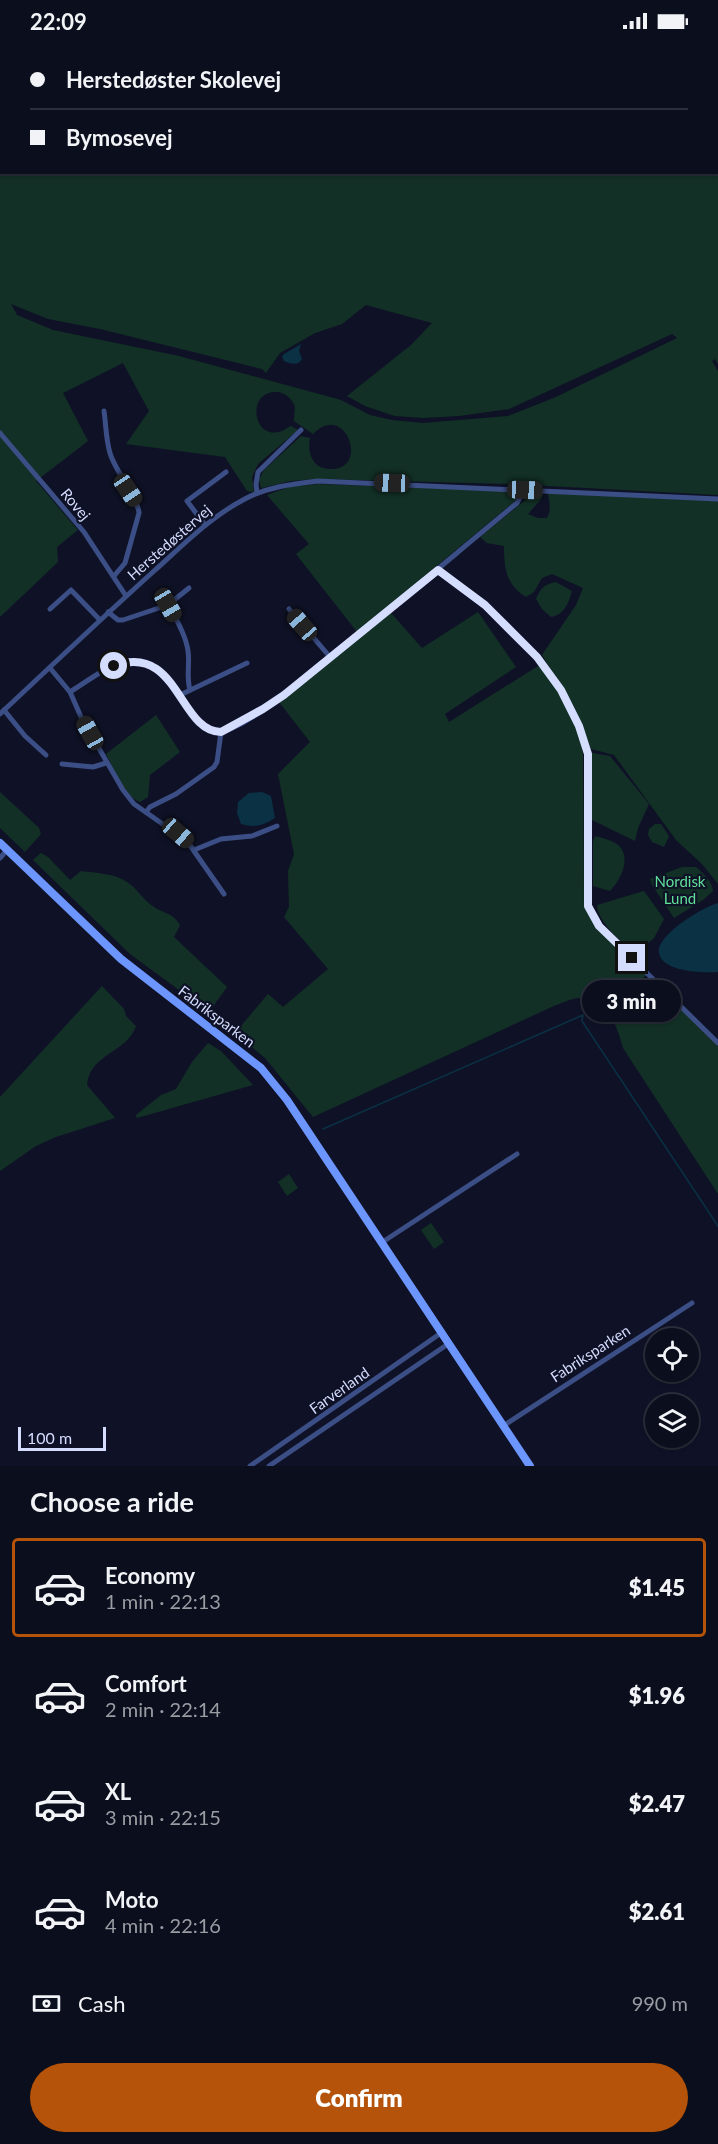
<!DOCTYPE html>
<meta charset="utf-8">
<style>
:root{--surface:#0b0e1c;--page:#191c29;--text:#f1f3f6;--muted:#9a9ca3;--line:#2b2e3b;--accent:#b45309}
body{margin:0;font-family:Lato,sans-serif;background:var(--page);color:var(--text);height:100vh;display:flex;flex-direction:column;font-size:22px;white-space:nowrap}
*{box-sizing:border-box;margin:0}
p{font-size:20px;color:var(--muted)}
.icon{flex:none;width:33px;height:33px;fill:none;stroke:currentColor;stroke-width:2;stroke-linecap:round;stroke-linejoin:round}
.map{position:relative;height:1424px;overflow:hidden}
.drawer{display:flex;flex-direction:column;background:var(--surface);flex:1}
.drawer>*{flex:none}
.guide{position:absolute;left:0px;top:0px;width:718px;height:132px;box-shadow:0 2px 4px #0004,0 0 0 2px var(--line);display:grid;align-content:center;height:132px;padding:0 30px;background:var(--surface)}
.fabs{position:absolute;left:645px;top:1286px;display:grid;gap:12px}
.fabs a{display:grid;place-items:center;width:54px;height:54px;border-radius:50%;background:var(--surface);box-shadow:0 2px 4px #0004,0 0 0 2px var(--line);font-size:30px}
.scale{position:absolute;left:18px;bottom:15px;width:88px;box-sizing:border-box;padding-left:6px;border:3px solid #d5ddff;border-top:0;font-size:16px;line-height:21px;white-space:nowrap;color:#d5ddff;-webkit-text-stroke:4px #0f1226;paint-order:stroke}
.end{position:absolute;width:27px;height:27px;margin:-14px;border:8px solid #d5ddff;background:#111;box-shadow:0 0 0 3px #111}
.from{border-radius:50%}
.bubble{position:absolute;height:42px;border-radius:21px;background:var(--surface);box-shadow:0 2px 4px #0004,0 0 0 2px var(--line);font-size:20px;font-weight:800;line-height:42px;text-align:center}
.car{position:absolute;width:18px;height:36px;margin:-18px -9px;border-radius:8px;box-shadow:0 0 4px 2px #0007;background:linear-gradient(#222 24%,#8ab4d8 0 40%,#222 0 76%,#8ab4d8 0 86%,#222 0)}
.guide b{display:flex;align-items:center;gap:21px;height:57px;font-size:22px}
.guide b+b{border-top:2px solid var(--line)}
.guide i{width:15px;height:15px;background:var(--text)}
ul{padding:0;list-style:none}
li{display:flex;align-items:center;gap:18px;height:99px;margin:0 12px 9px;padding:0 18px;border:3px solid transparent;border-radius:6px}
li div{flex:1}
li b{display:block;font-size:22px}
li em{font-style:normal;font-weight:800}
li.active{border-color:var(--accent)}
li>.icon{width:54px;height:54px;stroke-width:1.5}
h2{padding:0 30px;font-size:27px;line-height:72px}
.pay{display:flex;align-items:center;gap:15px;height:66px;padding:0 30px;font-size:22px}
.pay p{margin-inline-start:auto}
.primary-button{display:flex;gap:12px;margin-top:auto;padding:12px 30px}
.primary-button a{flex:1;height:69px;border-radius:36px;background:var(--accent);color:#fff;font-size:24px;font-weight:800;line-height:69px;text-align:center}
.status{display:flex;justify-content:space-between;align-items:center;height:42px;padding:0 30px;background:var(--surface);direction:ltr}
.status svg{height:16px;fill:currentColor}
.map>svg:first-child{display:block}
</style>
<div class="status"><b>22:09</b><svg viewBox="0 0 49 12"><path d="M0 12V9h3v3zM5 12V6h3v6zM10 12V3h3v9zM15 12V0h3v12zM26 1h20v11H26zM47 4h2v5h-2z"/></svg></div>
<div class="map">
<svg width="718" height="1424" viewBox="0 0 718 1424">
<rect width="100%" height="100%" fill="#0f1226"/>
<!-- green -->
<g fill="#123026" fill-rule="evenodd">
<path d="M0,0h718v322l-3,-5 -3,2 6,10v124l-208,-11 -193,-5 -26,2 -30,7 -2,-9 5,-9 37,-34 9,2c-3,14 2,30 19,31 42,3 17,-69 -16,-35l-19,-13 1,-15c-4,-8 -9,-13 -18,-14 -30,-2 -25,46 1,40 4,0 9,-4 13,-6l7,4 -40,34 -6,13 2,15 -7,-1 -22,-34 -99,-13 23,-33 -26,-48 -60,30 25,48 -52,40 42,49 -21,17 1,15 -58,55zM2,2h715v128h-715zM11,262l37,15 52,10 162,40 4,4 14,-20 35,-20 27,-9 24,-19 66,18 -21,22 -64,51 18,10 30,10 28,2 36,-2 50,-7 163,-75 5,4 -121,59 -48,19 -85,7 -31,-3 -22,-5 -29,-15 -162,-44 -126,-26 -36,-15z"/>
<path d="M318,442l192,7 6,3v6l-159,132 -61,-78 13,-10 -42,-49 22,-8z"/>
<path d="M534,451h9l-1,5 -14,16 10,4h9c5,-10 2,-15 1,-25l170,8v383l-16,-20 -26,-24 -62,-85 -23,-6 -17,-43 -32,-51 34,-50 7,-17 -31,-14 -10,4 -8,14 -8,5c-20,-12 -22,-29 -22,-51l-17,-3 -7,-6z"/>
<path d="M556,540l16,9c-3,11 -8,24 -21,26l-9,-8 -6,-10c5,-12 8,-14 20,-17z"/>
<path d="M478,570l38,55 -71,47 4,8 89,-56 4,2 16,24 19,35 6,26 1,151 63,70 -7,8 14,21 11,-10 53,53v148l-95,-146c-6,-22 -15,-50 -44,-50 -7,0 -16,5 -23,7l-243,112 -48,-59 -30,-25 33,-39 15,13 45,-38 -44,-52 5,-10 -1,-36 6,-17 -16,-80 32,-32 -31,-40 112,-89 31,35z"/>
<path d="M156,673l24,37 -30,23 -2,22 -8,5c-16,-6 -26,-33 -34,-48z"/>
<path d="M592,711l18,3 39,48 -11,24 -3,13 -43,-21z"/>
<path d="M0,750l39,36 2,6 -16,18 -25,-24z"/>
<path d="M655,782h6l8,12 -5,11 -12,-5 -4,-7 1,-6z"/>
<path d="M595,794c7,2 17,4 23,9 14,12 3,35 -8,46l-17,-5v-44z"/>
<path d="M41,811l7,4 22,23 11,-9c14,2 33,2 46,11 10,6 16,18 27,25 12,8 18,5 26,18l-6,12 53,50 -18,25 -79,-58 -97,-94z"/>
<path d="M682,825h14c7,6 16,14 17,24l-10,9 -29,18 -22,-33 -2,-6z"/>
<path d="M644,849l20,28 -10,19 -15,13c-15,-2 -42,-31 -42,-46z"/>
<path d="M102,944l22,23 2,7 10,10c-10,28 -46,27 -49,59l28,33 -59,19 -20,9 -36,25v-74z"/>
<path d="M208,1001l13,8 32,34 -116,33 -1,-3 25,-20 15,-6 16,-27z"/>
<path d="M289,1132l9,14 -11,8 -9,-14z"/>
<path d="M431,1181l13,19 -10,7 -13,-19z"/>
</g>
<!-- water -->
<g fill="#0a3144">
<path d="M301,302l-2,7 3,8c-4,7 -11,5 -18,2l-2,-4 2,-3z"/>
<path d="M262,750l9,4 4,22c-13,8 -20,10 -34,6l-4,-11 1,-11 11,-9z"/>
<path d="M718,861v69c-15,1 -56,0 -59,-19 -3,-18 44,-46 59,-50z"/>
</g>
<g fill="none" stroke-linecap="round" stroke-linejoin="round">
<!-- stream -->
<path stroke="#0a3144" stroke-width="1.5" d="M323,1087l260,-114 -1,6 136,205"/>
<!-- street -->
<g stroke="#3b4e85" stroke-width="5">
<path d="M104,369c2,14 2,29 6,42 5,18 28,45 29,60l-14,50 -11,13"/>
<path d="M0,391l84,99 42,64"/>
<path d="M257,451l-1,-9 2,-12 43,-42"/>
<path d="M205,483l-18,-24 39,-29"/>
<path d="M438,528l47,35 19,17 33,35 24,33 18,36 9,28v152l11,20 119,117"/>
<path d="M168,563c8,13 18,30 20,46 2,13 -2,26 2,39"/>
<path d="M50,567l21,-19 29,30"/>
<path d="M289,567l41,48"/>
<path d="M108,570l10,8h5l45,-15 21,-17"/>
<path d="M50,626l20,24 12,27 41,71 11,14 53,37 37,53"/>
<path d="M70,650c16,-10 34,-24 52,-29 54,-13 64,72 97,69 26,-2 87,-55 109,-73 64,-51 126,-104 189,-156l7,-13"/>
<path d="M180,653l67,-32"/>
<path d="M4,668l21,26 21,19"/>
<path d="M0,672c51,-48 102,-96 154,-143 28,-25 55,-53 89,-71 23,-13 49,-16 75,-19l400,18"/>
<path d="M62,722l31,3 13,-4"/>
<path d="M146,770l4,-5 26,-13 38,-27 3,-5 4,-30"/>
<path d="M194,808l27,-11 31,-3 25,-10"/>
<path d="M0,816l7,-8"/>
<path d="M381,1201l136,-89"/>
<path d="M503,1384l189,-123"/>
<path d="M250,1424l191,-133"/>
<path d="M269,1424l179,-122"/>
</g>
<!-- secondary -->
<path stroke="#6c95fe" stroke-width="8" d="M0,801l121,116 140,109 26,32 243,366"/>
</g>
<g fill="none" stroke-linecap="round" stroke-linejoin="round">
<!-- route -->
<path stroke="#d5ddff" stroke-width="8" d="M114,624c64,-24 65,66 107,66l42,-23 21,-14 154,-125 47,35 52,52 24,33 18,36 9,28v152l11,20 33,32"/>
</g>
<g text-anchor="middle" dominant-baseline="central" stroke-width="4.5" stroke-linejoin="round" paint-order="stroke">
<!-- street labels -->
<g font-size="15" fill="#d5ddff" stroke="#0f1226">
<text transform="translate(76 462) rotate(50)">Rovej</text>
<text transform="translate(169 500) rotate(-41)">Herstedøstervej</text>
<text transform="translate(217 974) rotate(37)">Fabriksparken</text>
<text transform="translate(590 1311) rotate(-33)">Fabriksparken</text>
<text transform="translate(339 1348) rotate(-35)">Farverland</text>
</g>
<!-- park labels -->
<g font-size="15" fill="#60df99" stroke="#0f1226">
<text x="680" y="839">Nordisk<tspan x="680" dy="17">Lund</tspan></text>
</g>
</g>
</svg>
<div class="fabs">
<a><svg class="icon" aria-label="locate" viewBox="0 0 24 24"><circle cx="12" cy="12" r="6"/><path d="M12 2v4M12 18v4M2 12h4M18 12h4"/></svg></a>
<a><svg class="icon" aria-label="layers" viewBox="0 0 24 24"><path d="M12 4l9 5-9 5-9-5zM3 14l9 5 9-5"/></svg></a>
</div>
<div class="scale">100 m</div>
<i class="end from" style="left:114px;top:624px"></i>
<i class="end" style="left:632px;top:916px"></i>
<div class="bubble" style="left:582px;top:938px;width:99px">3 min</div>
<i class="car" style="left:392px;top:441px;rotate:272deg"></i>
<i class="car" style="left:128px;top:448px;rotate:146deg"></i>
<i class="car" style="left:525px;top:448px;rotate:92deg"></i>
<i class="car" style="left:168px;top:563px;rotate:150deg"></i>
<i class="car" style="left:302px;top:583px;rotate:319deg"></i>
<i class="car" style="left:90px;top:691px;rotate:331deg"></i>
<i class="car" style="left:178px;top:791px;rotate:131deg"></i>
<div class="guide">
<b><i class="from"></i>Herstedøster Skolevej</b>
<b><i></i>Bymosevej</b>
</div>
</div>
<section class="drawer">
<h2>Choose a ride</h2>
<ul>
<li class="active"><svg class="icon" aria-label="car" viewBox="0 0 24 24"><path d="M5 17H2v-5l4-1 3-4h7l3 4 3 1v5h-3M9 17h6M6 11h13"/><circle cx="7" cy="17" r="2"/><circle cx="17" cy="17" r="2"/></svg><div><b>Economy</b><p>1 min · 22:13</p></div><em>$1.45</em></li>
<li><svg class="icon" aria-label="car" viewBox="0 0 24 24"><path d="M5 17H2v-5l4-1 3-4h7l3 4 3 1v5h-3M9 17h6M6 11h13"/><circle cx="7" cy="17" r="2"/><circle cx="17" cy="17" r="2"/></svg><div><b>Comfort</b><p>2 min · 22:14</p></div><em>$1.96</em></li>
<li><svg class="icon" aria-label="car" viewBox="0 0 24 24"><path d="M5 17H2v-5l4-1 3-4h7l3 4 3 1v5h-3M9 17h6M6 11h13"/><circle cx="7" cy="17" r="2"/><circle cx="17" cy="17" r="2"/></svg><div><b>XL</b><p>3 min · 22:15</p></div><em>$2.47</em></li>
<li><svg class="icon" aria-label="car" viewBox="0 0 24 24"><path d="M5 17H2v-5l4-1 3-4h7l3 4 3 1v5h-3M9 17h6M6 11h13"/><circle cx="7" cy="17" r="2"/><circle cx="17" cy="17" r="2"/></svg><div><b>Moto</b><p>4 min · 22:16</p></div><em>$2.61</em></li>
</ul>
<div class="pay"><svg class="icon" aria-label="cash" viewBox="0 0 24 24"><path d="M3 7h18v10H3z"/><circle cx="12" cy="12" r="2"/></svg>Cash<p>990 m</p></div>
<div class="primary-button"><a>Confirm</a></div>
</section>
